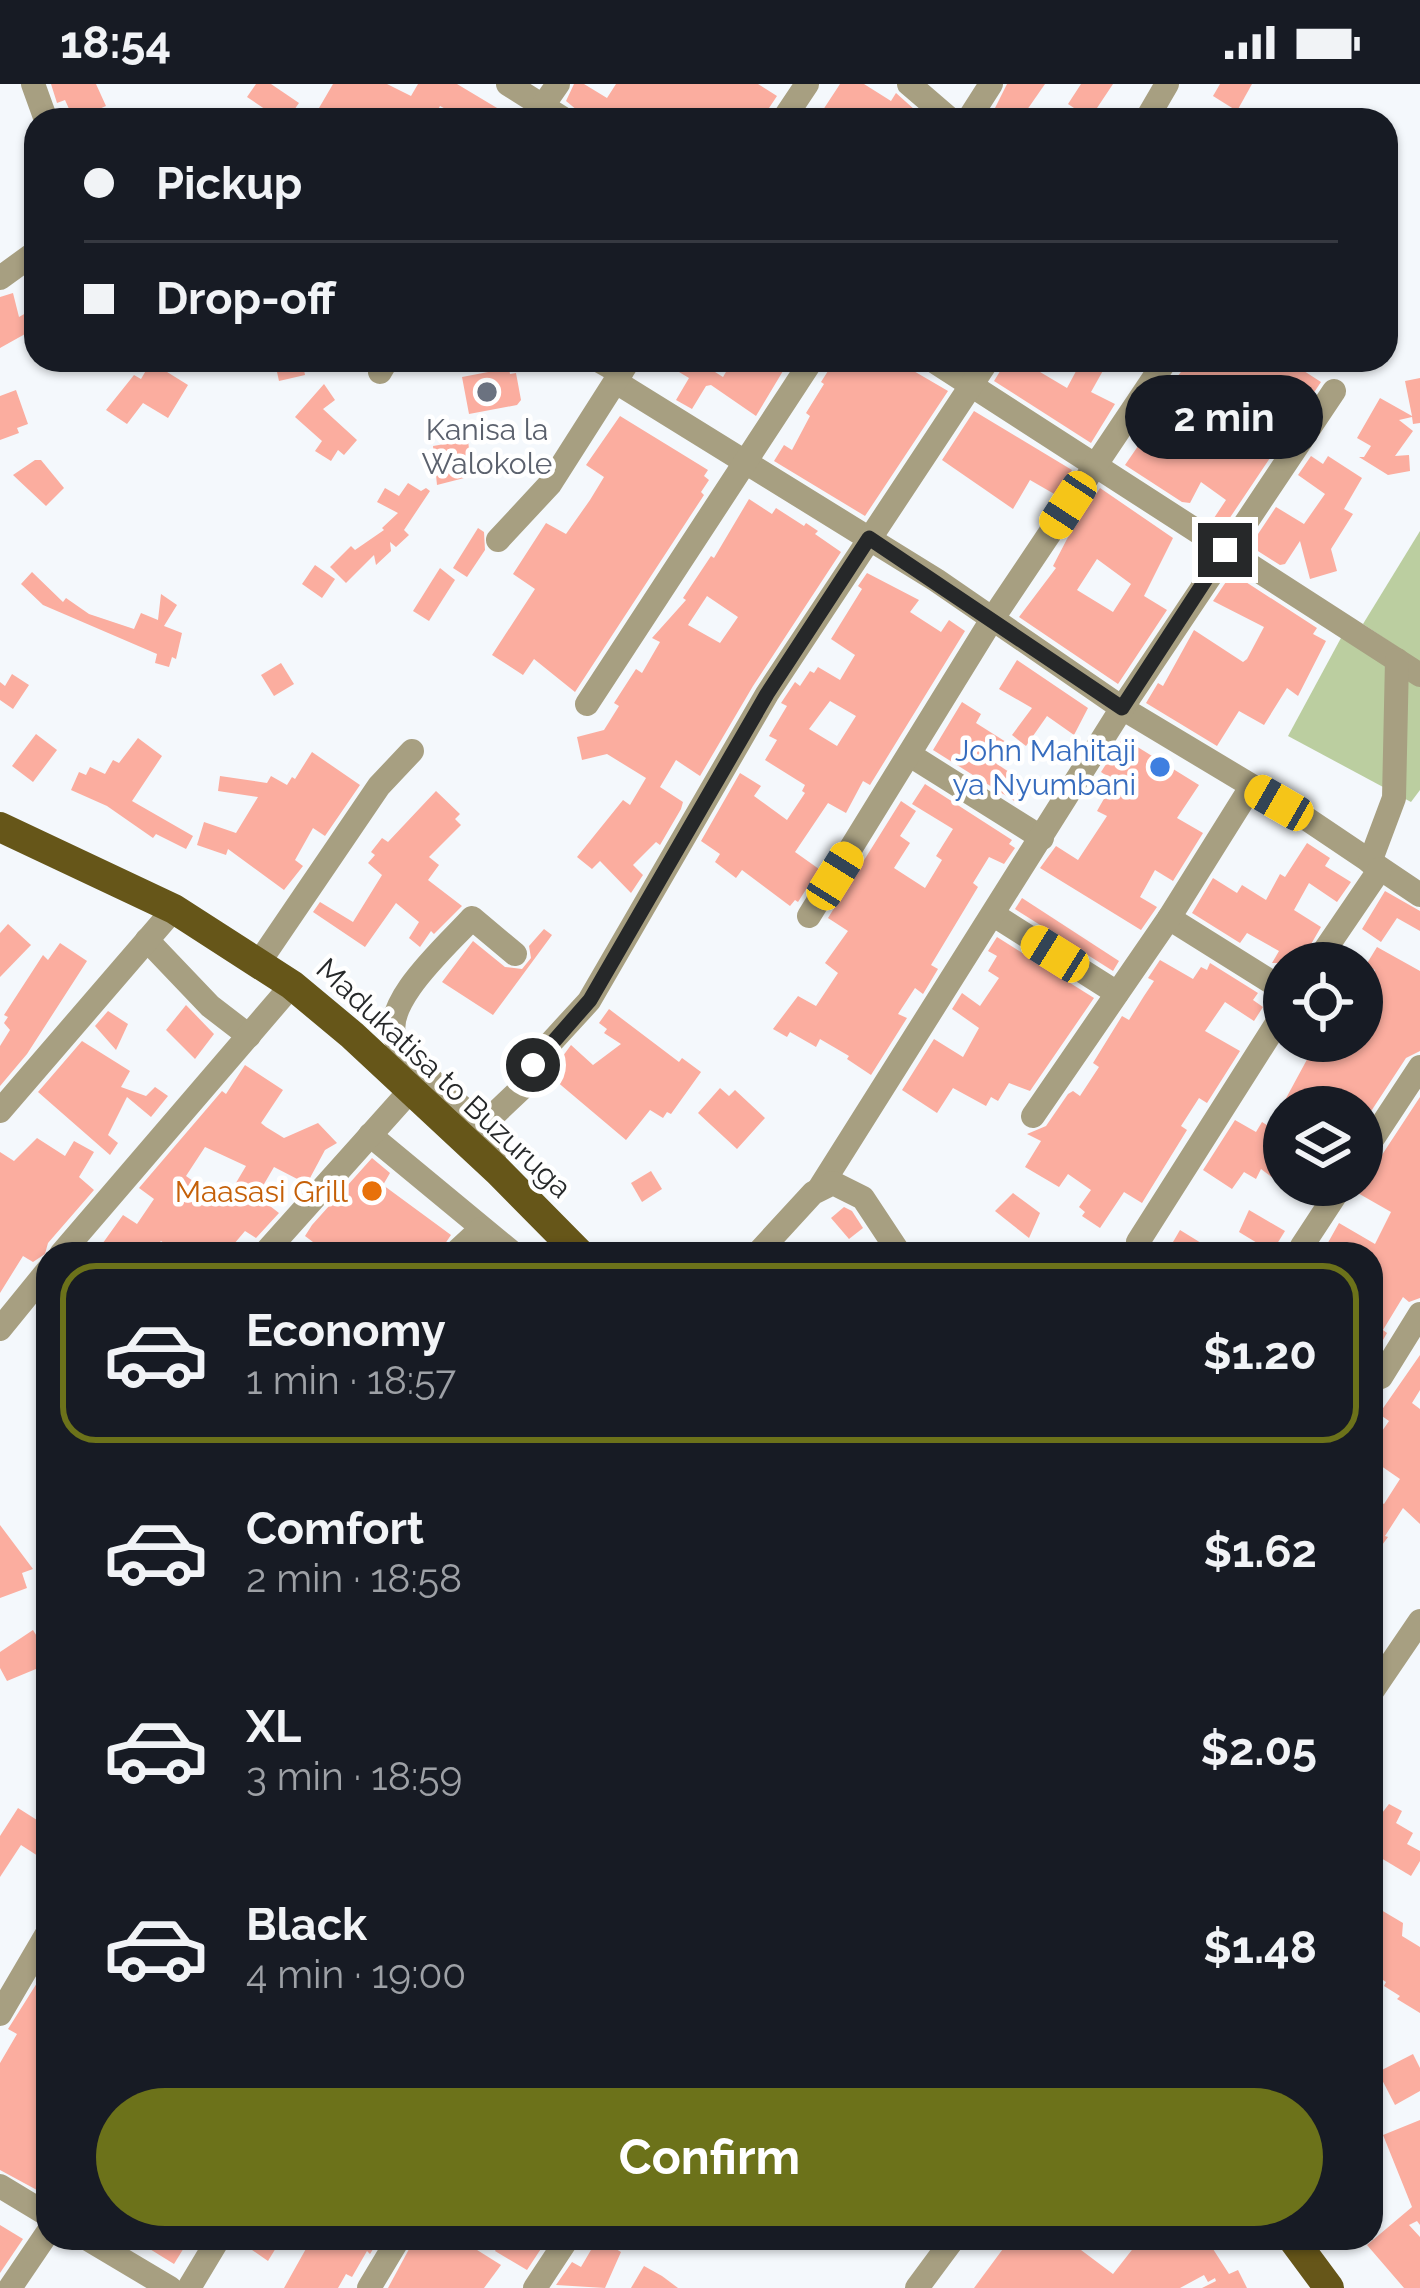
<!DOCTYPE html>
<meta charset="utf-8">
<style>
:root{--surface:#171b24;--page:#242831;--text:#f1f3f6;--muted:#9ea1a6;--line:#363941;--accent:#6c721a}
body{margin:0;font-family:Raleway,sans-serif;background:var(--page);color:var(--text);height:100vh;display:flex;flex-direction:column;font-size:45px;white-space:nowrap}
*{box-sizing:border-box;margin:0}
p{font-size:39px;color:var(--muted)}
.icon{flex:none;width:66px;height:66px;fill:none;stroke:currentColor;stroke-width:2;stroke-linecap:round;stroke-linejoin:round}
.map{position:relative;flex:1;overflow:hidden}
.details{position:absolute;left:36px;top:1158px;width:1347px;height:1008px;display:flex;flex-direction:column;background:var(--surface);border-radius:36px;box-shadow:0 3px 9px #0004}
.details>*{flex:none}
.hud{position:absolute;left:24px;top:24px;width:1374px;height:264px;border-radius:36px;box-shadow:0 3px 9px #0004;display:grid;align-content:center;height:264px;padding:0 60px;background:var(--surface)}
.tools{position:absolute;left:1263px;top:858px;display:grid;gap:24px}
.tools a{display:grid;place-items:center;width:120px;height:120px;border-radius:50%;background:var(--surface);box-shadow:0 3px 9px #0004;font-size:60px}
.end{position:absolute;width:54px;height:54px;margin:-27px;border:15px solid #262829;background:#fff;box-shadow:0 0 0 6px #fff}
.from{border-radius:50%}
.bubble{position:absolute;height:84px;border-radius:42px;background:var(--surface);box-shadow:0 3px 9px #0004;font-size:39px;font-weight:700;line-height:84px;text-align:center}
.car{position:absolute;width:36px;height:72px;margin:-36px -18px;border-radius:15px;box-shadow:0 0 9px 3px #0007;background:linear-gradient(#f5c518 24%,#345 0 40%,#f5c518 0 76%,#345 0 86%,#f5c518 0)}
.hud b{display:flex;align-items:center;gap:42px;height:114px;font-size:45px}
.hud b+b{border-top:3px solid var(--line)}
.hud i{width:30px;height:30px;background:var(--text)}
ul{padding:21px 0 0;list-style:none}
li{display:flex;align-items:center;gap:36px;height:180px;margin:0 24px 18px;padding:0 36px;border:6px solid transparent;border-radius:36px}
li div{flex:1}
li b{display:block;font-size:45px}
li em{font-style:normal;font-weight:700}
li.current{border-color:var(--accent)}
li>.icon{width:108px;height:108px;stroke-width:1.5}
.action{display:flex;gap:24px;margin-top:auto;padding:24px 60px}
.action a{flex:1;height:138px;border-radius:72px;background:var(--accent);color:#fff;font-size:48px;font-weight:700;line-height:138px;text-align:center}
.status{display:flex;justify-content:space-between;align-items:center;height:84px;padding:0 60px;background:var(--surface);direction:ltr}
.status svg{height:33px;fill:currentColor}
.map>svg:first-child{display:block}
</style>
<div class="status"><b>18:54</b><svg viewBox="0 0 49 12"><path d="M0 12V9h3v3zM5 12V6h3v6zM10 12V3h3v9zM15 12V0h3v12zM26 1h20v11H26zM47 4h2v5h-2z"/></svg></div>
<div class="map">
<svg width="1420" height="2204" viewBox="0 0 1420 2204">
<rect width="100%" height="100%" fill="#f4f8fc"/>
<!-- green -->
<g fill="#bbcea0">
<path d="M1420,447v131l-57,-38z"/>
<path d="M1348,541l72,49v116l-9,12 -123,-66z"/>
</g>
<!-- building -->
<g fill="#fbad9f" fill-rule="evenodd">
<path d="M51,0h45l10,22 -32,14 -9,-20 -8,3z"/>
<path d="M256,0h15l28,19 -12,17h-6l-34,-23z"/>
<path d="M333,0h54l24,12 7,-12h39l60,36h-51l-26,-14 -8,14h-81l-17,-9 -6,9h-16z"/>
<path d="M574,0h10l23,14 9,-14h142l19,12 -16,24h-172l-23,-19z"/>
<path d="M840,0h24l27,17 5,-8 19,17 -6,10h-88v-7z"/>
<path d="M1007,0h38l-25,36h-31z"/>
<path d="M1081,0h32l-24,36h-23l8,-12 -6,-4z"/>
<path d="M1220,0h32l-15,27 -24,-15z"/>
<path d="M13,209l6,24 7,-4 8,16 -34,19v-51z"/>
<path d="M285,276h17l3,15 -26,6 -4,-18z"/>
<path d="M659,276h37l27,17 10,-17h42l11,6 -30,50 -45,-31 -5,1 -14,23 -16,-9 13,-22z"/>
<path d="M835,276h81l-4,10 36,21 -83,125 -91,-55 10,-16 8,5 18,-34 -4,-3 18,-29 -3,-2z"/>
<path d="M1007,276h34l-6,9 32,19 15,-28h27l-18,32 24,12 -24,39 -97,-62z"/>
<path d="M1190,276h122l-8,11 17,11 -98,146 -11,-7 14,-21 -25,-18 -11,21 -8,-1 -57,-37 22,-32 -4,-3 11,-13 -5,-3z"/>
<path d="M151,278l37,23 -20,33 -25,-15 -16,21 -21,-14 28,-35 7,4z"/>
<path d="M509,284l1,6 6,-1 5,27 -4,5 -48,9 -7,-37z"/>
<path d="M1420,294v45l-7,1 -1,-7 -13,3 14,11 -18,25 14,-1 1,16 -22,4 -29,-18h5l7,-11 -14,-8 23,-40 32,18 -7,-35z"/>
<path d="M324,300l11,16 -12,9 34,31 -13,15 -6,-5 -7,11 -16,-10 7,-10 -27,-24z"/>
<path d="M16,306l12,34 -11,4 2,5 -19,7v-44z"/>
<path d="M974,327l98,59 -16,25 -26,-15 -17,29 -71,-49z"/>
<path d="M620,332l88,54 -4,6 5,4 -8,12 3,3 -129,197 -41,-33 -11,16 -31,-20 43,-66 -22,-15 33,-51 20,11 24,-34 14,-23 -18,-12z"/>
<path d="M468,356l4,36 -35,9 -4,-39z"/>
<path d="M1311,372l12,8 5,-8 34,22 -18,31 9,5 -22,35 6,22 -27,8 -10,-38 -15,23 -5,1 -30,-19 26,-39 28,17 21,-30 -27,-19z"/>
<path d="M35,376h6l23,28 -18,18 -33,-31z"/>
<path d="M408,399l13,8 5,-3 4,3 -26,39 5,5 -13,12 -6,-5 1,9 -15,14 -2,-10 -28,28 -16,-16 21,-21 4,4 29,-20 -2,-2 16,-15 -21,-11 8,-14 14,8z"/>
<path d="M1100,404l73,50 -29,58 23,14 -49,74 -99,-67 37,-49 -3,-2 14,-27zM1097,475l34,25 -18,28 -36,-22z"/>
<path d="M749,415l23,15 4,-6 28,18 2,-3 12,8 -3,3 26,18 -88,134 -53,90 -24,-16 -16,27 23,15 -2,7 -21,36 -4,-3 -23,23 10,10 -12,18 -31,-32 -8,8 -15,-12 46,-57 7,5 16,-27 -39,-24 -25,6 -5,-23 27,-7 15,-24 -5,-3 22,-34 6,4 18,-31 -8,-4 34,-38 -3,-2 28,-42 3,2zM707,512l31,21 -18,26 -32,-18z"/>
<path d="M478,444l6,4 1,18 -18,27 -14,-9z"/>
<path d="M315,481l20,14 -13,19 -20,-14z"/>
<path d="M440,484l15,12 -26,41 -16,-10z"/>
<path d="M32,488l31,30 3,-4 23,16 45,15 7,-16 17,7 3,-26 16,11 -13,21 18,7 -6,26 -4,-2 -3,10 -14,-4 2,-9 -114,-49 -22,-21z"/>
<path d="M867,489l52,27 -9,12 31,20 8,-12 16,11 -95,154 -7,-4 -17,32 -18,-10 -33,49 24,17 -21,33 -3,-2 -5,6 -48,-36 -6,8 -21,-16 5,-8 -19,-13 39,-68 21,13 -7,10 33,24 18,-27 -3,-2 3,-6 -40,-25 12,-20 -8,-4 18,-30 -6,-3 14,-21 5,4 10,-15 4,2 4,-6 22,13 15,-25 -24,-16 31,-50 -4,-3zM830,617l26,15 -19,30 -28,-17z"/>
<path d="M1232,489l85,55 -4,6 13,7 -28,55 -11,-8 -23,37 -25,-14 -22,35 -71,-43 12,-20 5,3 31,-56 49,32 4,-3 17,-32 -51,-26z"/>
<path d="M1017,576l71,48 -14,27 -27,-19 -21,30 -14,-11 20,-27 -33,-19z"/>
<path d="M281,579l13,21 -20,12 -13,-21z"/>
<path d="M12,590l17,11 -16,24 -13,-9v-18l5,4z"/>
<path d="M962,618l19,12 -5,9 30,19 -12,20 33,22 -11,18 -83,-52z"/>
<path d="M36,650l21,16 -24,32 -21,-16z"/>
<path d="M138,654l24,18 -30,45 61,35 -7,13 -30,-15 -3,4 -46,-32 -36,-16 8,-18 7,3 4,-8 15,7 8,-14 6,3z"/>
<path d="M1123,654l76,47 -22,33 26,15 -30,48 -18,-11 -15,27 17,10 -16,23 -101,-62 16,-22 22,14 29,-44 -10,-5 17,-30 -13,-9z"/>
<path d="M312,668l48,33 -35,51 -12,-8 -18,32 8,6 -19,24 -56,-41 -2,6 -29,-10 7,-23 32,11 22,-36 -40,-6 2,-15 47,7 4,-7 16,9 5,-8 3,2z"/>
<path d="M925,700l87,56 -3,4 6,4 -11,16 -15,-7 -16,26 5,4 -47,78 7,4 -15,25 -8,-6 -17,26 9,4 -36,57 -24,-16 2,-3 -29,-17 -4,8 -26,-15 -3,5 -14,-8 25,-33 18,10 22,-33 -13,-10 23,-32 -20,-13 73,-117 15,10 -16,25 10,7 -16,25 31,20 17,-28 -6,-4 17,-27 -41,-25z"/>
<path d="M436,707l24,23 -5,5 6,6 -32,32 10,8 -11,15 34,26 -28,28 -3,-3 -11,16 -11,-9 10,-16 -23,-19 -31,44 -52,-35 7,-10 33,20 29,-47 -14,-12 7,-8 -4,-3 11,-14 6,4z"/>
<path d="M1307,759l23,15 -5,8 26,16 -14,20 -28,-19 -15,27 27,17 -21,36h-28l7,-12 -32,-18 -7,10 -48,-30 21,-35 24,15 5,-8 24,15 14,-26 5,3z"/>
<path d="M1385,807l35,20v20l-23,-13 -16,24 -19,-13z"/>
<path d="M1022,814l97,63 -6,10 -98,-62z"/>
<path d="M8,840l23,21 -31,32v-44z"/>
<path d="M544,845l8,6 -59,80 -51,-33 31,-41 32,26 17,2 9,-11 -2,-12z"/>
<path d="M997,853l97,61 -64,93 -21,-8 -11,18 -7,-4 -5,9 -33,-18 -16,25 -35,-23 32,-51 29,18 16,-29 -27,-19 10,-16 18,13 19,-28 -11,-7 9,-15 -9,-5z"/>
<path d="M60,859l27,18 -60,93 -27,32v-40l10,-16 -6,-7 4,-6 -4,-2 39,-60 5,5z"/>
<path d="M1377,863l43,24v80l-14,7 -44,67v-18h-69l-9,-5 33,-61h45v-52l13,-19 -9,-5z"/>
<path d="M1160,876l33,19 8,-12 6,3 3,-7 48,30 -5,7 10,7 -9,14 -29,-19 -20,29 35,20 -33,52 -8,-5 -18,28 6,4 -45,73 -18,-11 -24,36 -18,-12 3,-4 -6,-5 12,-17 -23,-16 -9,13 -34,-20 16,-26 -14,-7 19,-8 22,-32 5,-3 7,5 19,-29 -6,-4 29,-47 7,4 15,-24 10,-15 -6,-3z"/>
<path d="M186,921l28,29 -19,25 -29,-29z"/>
<path d="M609,925l70,53 3,-4 19,14 -30,42 -4,-2 -4,6 -13,-8 -24,30 -77,-65 22,-30 22,20 28,-21 -17,-11 3,-4 -8,-6z"/>
<path d="M108,927l20,13 -12,26 -21,-24z"/>
<path d="M82,957l48,30 -9,16 25,9 9,-9 13,9 -17,21 -24,-20 -19,38 10,8 -8,12 -72,-63z"/>
<path d="M245,981l38,25 -22,33 5,4 18,11 34,-15 19,20 -12,7 -15,28 -5,5 -31,-16 -17,29 22,17 -23,25 -11,-7 -17,20 -4,-4 -5,7h-39l-19,-13 -12,13h-54l28,-39 14,9 17,-25 -15,-11 83,-97 4,3zM205,1063l41,19 -22,37 -38,-27z"/>
<path d="M720,1004l9,8 6,-6 30,28 -28,31 -39,-36z"/>
<path d="M1420,1013v201l-11,4 -6,-5 -20,33 4,3 -16,28v-107h-35l-11,-6 14,-25 36,21 16,-32 -35,-20 6,-7v-14l14,-7z"/>
<path d="M1235,1036l21,12 6,-10 22,14v50l-23,-17 -5,10 -12,-7 -12,17 -29,-19z"/>
<path d="M37,1054l28,18 9,-15 20,11 -15,25 15,13 -46,53 -3,11 -12,8 -10,-6 -23,37v-141l14,9z"/>
<path d="M372,1074l18,15 -7,12 68,50 -13,19h-132l7,-12 -8,-6 7,-11z"/>
<path d="M651,1087l11,18 -20,13 -11,-19z"/>
<path d="M1013,1109l27,20 -11,25 -34,-27z"/>
<path d="M844,1123l8,4 11,17 -14,11 -18,-21z"/>
<path d="M1249,1126l36,21 -13,21 -33,-20z"/>
<path d="M1180,1146l39,24h-53z"/>
<path d="M1420,1271v35l-8,13 8,6v115l-17,-16 -18,28 3,1 -17,23v-48l8,-11 5,3 16,-25 -29,-20v-12l18,-26 -10,-7z"/>
<path d="M0,1441l33,44 -11,4 5,15 -27,10z"/>
<path d="M33,1546l10,16 5,-2v20l-41,17 -7,-13v-16z"/>
<path d="M1389,1720l13,7 -6,12 17,10 -6,11 13,7v10l-9,15 -40,-24v-40l8,5z"/>
<path d="M18,1724l30,19v12l-10,17 -17,-11 -21,32v-41z"/>
<path d="M1371,1820l32,19 -1,13 18,11v66l-23,-14 3,-3 -16,-10 2,-4 -15,-10z"/>
<path d="M37,1899l11,7v206l-48,-26v-107l17,-29 -9,-5z"/>
<path d="M1413,1970l7,14v23l-25,14 -17,-33z"/>
<path d="M1420,2036v105l-3,-4 -8,4 11,12v51h-16l-37,-43 45,-38 -29,-72z"/>
<path d="M0,2141l23,14 -23,34z"/>
<path d="M132,2154h58l-16,26z"/>
<path d="M235,2154h47l-14,23z"/>
<path d="M312,2154h24l16,9 2,-4 -8,-5h34l-10,16 -3,-3 -15,26 -6,-3 -8,14h-54z"/>
<path d="M415,2154h43l43,27 -17,23h-96z"/>
<path d="M503,2154h45l-21,32 -32,-19z"/>
<path d="M598,2154l23,14 -16,36 -49,-3 16,-23 9,5z"/>
<path d="M1011,2154h54l48,36 22,-28 -5,-8h76l23,36 9,-4 9,18h-45l14,-7 -1,-3 -7,4 -4,-7 -24,13h-206z"/>
<path d="M644,2182l18,10 16,12h-47z"/>
</g>
<g fill="none" stroke-linecap="round" stroke-linejoin="round">
<!-- minor -->
<g stroke="#a79f81" stroke-width="24">
<path d="M33,0l13,36"/>
<path d="M508,0l57,36"/>
<path d="M909,0l42,36"/>
<path d="M533,36l25,-36"/>
<path d="M783,36l24,-36"/>
<path d="M968,36l23,-36"/>
<path d="M1146,36l21,-36"/>
<path d="M0,194l36,-26"/>
<path d="M598,276l23,13"/>
<path d="M932,276l488,315"/>
<path d="M380,288l7,-12"/>
<path d="M616,298l320,198 186,128 185,111 113,76"/>
<path d="M498,456l52,-56 79,-124"/>
<path d="M587,620l225,-344"/>
<path d="M910,671l132,83"/>
<path d="M1370,778l24,-64 3,-138"/>
<path d="M994,831l123,78"/>
<path d="M809,832l182,-295 175,-261"/>
<path d="M1169,834l115,72"/>
<path d="M147,856l63,66 39,30"/>
<path d="M260,877l119,-175 33,-35"/>
<path d="M1316,879l64,-94"/>
<path d="M0,1027l174,-202"/>
<path d="M1033,1032l136,-198 82,-131"/>
<path d="M482,1042c-20,-20 -75,-63 -86,-86 -17,-36 54,-97 76,-122l43,36"/>
<path d="M370,1051l144,119"/>
<path d="M1362,1071l58,-88"/>
<path d="M498,1087l-16,-45 40,-38 23,-39 44,-48 178,-307 221,-334"/>
<path d="M819,1105l303,-481 212,-317"/>
<path d="M1138,1158l146,-230"/>
<path d="M1302,1162l40,-61"/>
<path d="M61,1170l231,-269"/>
<path d="M264,1170l145,-162"/>
<path d="M454,1170l27,-25"/>
<path d="M757,1170l56,-61 20,-10 30,15 37,56"/>
<path d="M0,1245l48,-59"/>
<path d="M1381,1293l39,-63"/>
<path d="M1371,1609l49,-72"/>
<path d="M0,1930l48,-82"/>
<path d="M0,2102l48,29"/>
<path d="M86,2154l84,50"/>
<path d="M10,2204l38,-56"/>
<path d="M189,2204l30,-50"/>
<path d="M369,2204l30,-50"/>
<path d="M535,2204l33,-50"/>
<path d="M917,2204l37,-50"/>
</g>
<!-- major -->
<g stroke="#665619" stroke-width="30">
<path d="M0,743l174,82 118,76 60,50 146,136 82,83"/>
<path d="M1292,2154l37,50"/>
</g>
</g>
<g fill="none" stroke-linecap="round" stroke-linejoin="round">
<!-- route -->
<path stroke="#262829" stroke-width="15" d="M533,981l57,-65 177,-306 102,-156 253,170 103,-158"/>
</g>
<!-- markers -->
<circle fill="#6b7280" stroke="#fff" stroke-width="4.5" cx="487" cy="308" r="12"/>
<circle fill="#3f7fe0" stroke="#fff" stroke-width="4.5" cx="1160" cy="683" r="12"/>
<circle fill="#e8710a" stroke="#fff" stroke-width="4.5" cx="372" cy="1107" r="12"/>
<g text-anchor="middle" dominant-baseline="central" stroke-width="9" stroke-linejoin="round" paint-order="stroke">
<!-- worship labels -->
<g font-size="30" fill="#5b616d" stroke="#fff">
<text x="487" y="345">Kanisa la<tspan x="487" dy="34">Walokole</tspan></text>
</g>
<!-- shop labels -->
<g font-size="30" fill="#366cbe" stroke="#fff" text-anchor="end">
<text x="1136" y="666">John Mahitaji<tspan x="1136" dy="34">ya Nyumbani</tspan></text>
</g>
<!-- street labels -->
<g font-size="30" fill="#262829" stroke="#fff">
<text transform="translate(444 994) rotate(43)">Madukatisa to Buzuruga</text>
</g>
<!-- food labels -->
<g font-size="30" fill="#c56008" stroke="#fff" text-anchor="end">
<text x="348" y="1107">Maasasi Grill</text>
</g>
</g>
</svg>
<div class="tools">
<a><svg class="icon" aria-label="locate" viewBox="0 0 24 24"><circle cx="12" cy="12" r="6"/><path d="M12 2v4M12 18v4M2 12h4M18 12h4"/></svg></a>
<a><svg class="icon" aria-label="layers" viewBox="0 0 24 24"><path d="M12 4l9 5-9 5-9-5zM3 14l9 5 9-5"/></svg></a>
</div>
<i class="end from" style="left:533px;top:981px"></i>
<i class="end" style="left:1225px;top:466px"></i>
<div class="bubble" style="left:1125px;top:291px;width:198px">2 min</div>
<i class="car" style="left:1068px;top:421px;rotate:213deg"></i>
<i class="car" style="left:1279px;top:719px;rotate:300deg"></i>
<i class="car" style="left:835px;top:792px;rotate:32deg"></i>
<i class="car" style="left:1055px;top:870px;rotate:302deg"></i>
<div class="hud">
<b><i class="from"></i>Pickup</b>
<b><i></i>Drop-off</b>
</div>
<section class="details">
<ul>
<li class="current"><svg class="icon" aria-label="car" viewBox="0 0 24 24"><path d="M5 17H2v-5l4-1 3-4h7l3 4 3 1v5h-3M9 17h6M6 11h13"/><circle cx="7" cy="17" r="2"/><circle cx="17" cy="17" r="2"/></svg><div><b>Economy</b><p>1 min · 18:57</p></div><em>$1.20</em></li>
<li><svg class="icon" aria-label="car" viewBox="0 0 24 24"><path d="M5 17H2v-5l4-1 3-4h7l3 4 3 1v5h-3M9 17h6M6 11h13"/><circle cx="7" cy="17" r="2"/><circle cx="17" cy="17" r="2"/></svg><div><b>Comfort</b><p>2 min · 18:58</p></div><em>$1.62</em></li>
<li><svg class="icon" aria-label="car" viewBox="0 0 24 24"><path d="M5 17H2v-5l4-1 3-4h7l3 4 3 1v5h-3M9 17h6M6 11h13"/><circle cx="7" cy="17" r="2"/><circle cx="17" cy="17" r="2"/></svg><div><b>XL</b><p>3 min · 18:59</p></div><em>$2.05</em></li>
<li><svg class="icon" aria-label="car" viewBox="0 0 24 24"><path d="M5 17H2v-5l4-1 3-4h7l3 4 3 1v5h-3M9 17h6M6 11h13"/><circle cx="7" cy="17" r="2"/><circle cx="17" cy="17" r="2"/></svg><div><b>Black</b><p>4 min · 19:00</p></div><em>$1.48</em></li>
</ul>
<div class="action"><a>Confirm</a></div>
</section>
</div>
